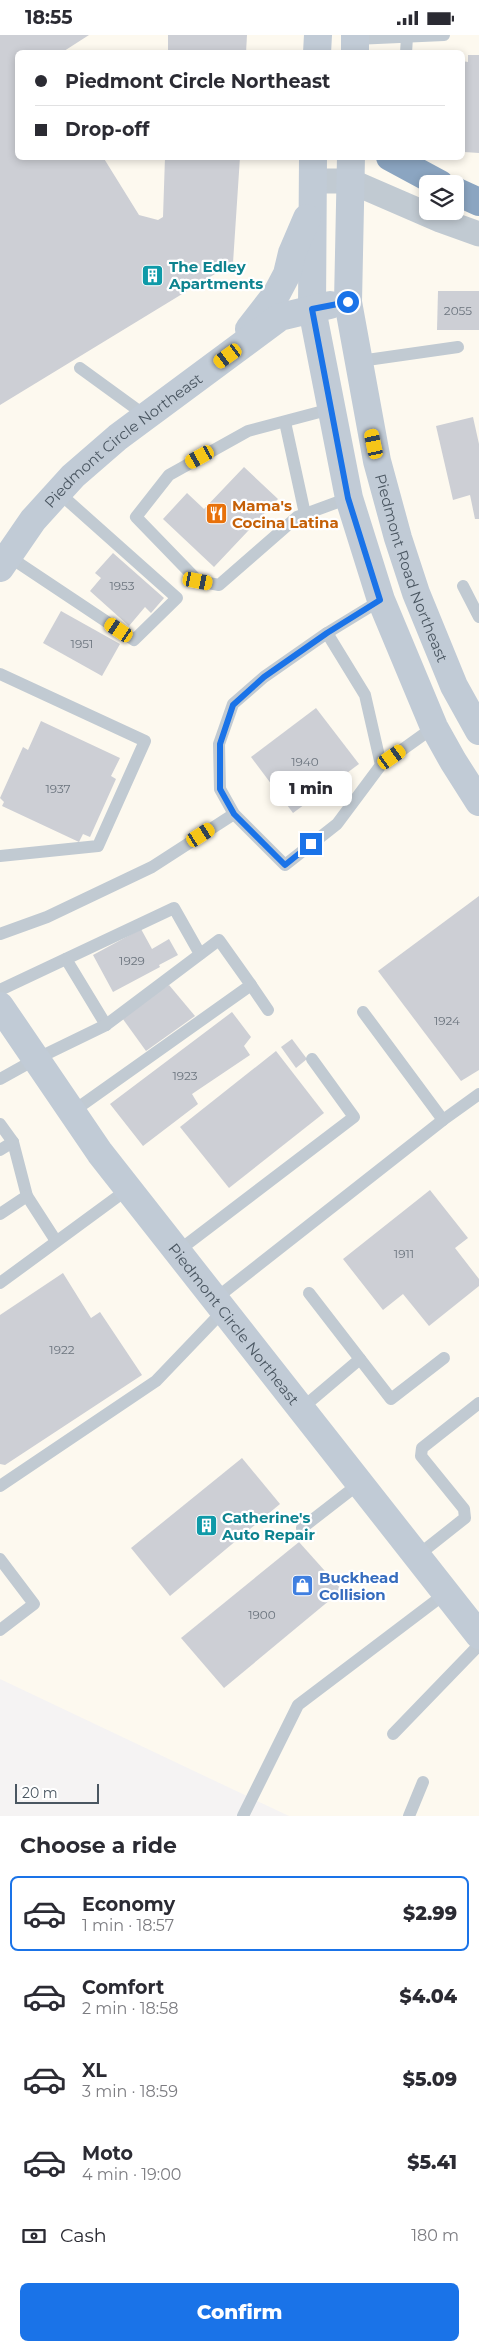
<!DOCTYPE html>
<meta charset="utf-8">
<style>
:root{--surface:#fff;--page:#f2f2f3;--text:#2b2b33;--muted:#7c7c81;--line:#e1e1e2;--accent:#1a73e8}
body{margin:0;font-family:Montserrat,sans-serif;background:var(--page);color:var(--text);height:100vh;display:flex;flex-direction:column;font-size:19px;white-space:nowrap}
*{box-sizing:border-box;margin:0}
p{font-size:16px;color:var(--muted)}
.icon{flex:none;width:28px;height:28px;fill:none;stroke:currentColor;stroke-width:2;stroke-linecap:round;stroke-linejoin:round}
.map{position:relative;height:1781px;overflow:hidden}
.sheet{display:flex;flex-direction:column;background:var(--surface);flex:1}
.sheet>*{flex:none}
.guide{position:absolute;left:15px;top:15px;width:450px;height:110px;border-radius:8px;box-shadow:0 2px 8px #0003;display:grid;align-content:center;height:110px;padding:0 20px;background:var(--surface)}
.controls{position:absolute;left:419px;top:140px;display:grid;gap:10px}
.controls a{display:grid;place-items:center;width:45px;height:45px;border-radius:8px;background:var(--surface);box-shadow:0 2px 8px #0003;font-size:25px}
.scale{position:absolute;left:15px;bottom:12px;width:84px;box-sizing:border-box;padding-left:5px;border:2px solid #4a5661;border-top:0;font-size:14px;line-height:18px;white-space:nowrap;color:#4a5661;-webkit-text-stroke:4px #fff;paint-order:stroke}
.end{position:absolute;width:22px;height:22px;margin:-11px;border:6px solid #1a73e8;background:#fff;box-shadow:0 0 0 2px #fff}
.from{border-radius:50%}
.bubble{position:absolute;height:35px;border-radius:8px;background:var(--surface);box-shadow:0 2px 8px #0003;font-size:16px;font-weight:800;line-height:35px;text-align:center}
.car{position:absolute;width:15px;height:30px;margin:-15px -8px;border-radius:6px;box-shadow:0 0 4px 1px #0007;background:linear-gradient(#f5c518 24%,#345 0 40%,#f5c518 0 76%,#345 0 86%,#f5c518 0)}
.guide b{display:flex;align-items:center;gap:18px;height:48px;font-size:19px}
.guide b+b{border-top:1px solid var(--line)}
.guide i{width:12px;height:12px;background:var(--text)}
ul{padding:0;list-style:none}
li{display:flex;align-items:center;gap:15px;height:75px;margin:0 10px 8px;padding:0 10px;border:2px solid transparent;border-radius:8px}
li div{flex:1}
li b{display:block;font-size:19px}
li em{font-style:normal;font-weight:800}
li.on{border-color:var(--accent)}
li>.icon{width:45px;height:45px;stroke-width:1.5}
h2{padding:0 20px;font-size:22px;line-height:60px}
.pay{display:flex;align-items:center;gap:12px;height:55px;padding:0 20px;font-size:19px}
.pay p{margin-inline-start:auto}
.primary-button{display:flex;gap:10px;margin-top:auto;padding:10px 20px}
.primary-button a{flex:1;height:58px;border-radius:8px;background:var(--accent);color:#fff;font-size:20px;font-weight:800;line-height:58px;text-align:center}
.status{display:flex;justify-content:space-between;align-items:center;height:35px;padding:0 25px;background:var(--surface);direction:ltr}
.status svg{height:14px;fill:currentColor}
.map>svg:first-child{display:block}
</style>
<div class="status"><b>18:55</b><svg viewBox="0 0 49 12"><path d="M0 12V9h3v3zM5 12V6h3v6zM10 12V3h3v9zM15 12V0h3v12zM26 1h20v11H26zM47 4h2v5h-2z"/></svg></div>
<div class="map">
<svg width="479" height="1781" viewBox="0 0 479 1781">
<rect width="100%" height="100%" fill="#f5f3f3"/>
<!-- commercial -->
<path fill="#fdf9ef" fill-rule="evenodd" d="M0,0h479v1781h-190l-289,-137zM18,18h444v104h-444zM428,149h27v27h-27z"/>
<!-- building -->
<g fill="#cdcfd5">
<path d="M0,0h89l-28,18h-43v104h85l36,58 19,5 5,-3 2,-60h75l-7,106 -233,142z"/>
<path d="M168,0h79l-1,18h-78z"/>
<path d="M468,20h11v98l-15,-1 -2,-91 6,1z"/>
<path d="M438,256h41v39h-42z"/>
<path d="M473,382l6,27v75h-4l-5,-24 -17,5 -17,-74z"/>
<path d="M244,432l34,32 -64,68 -51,-48 24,-26 17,16z"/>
<path d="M113,518l51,45 -13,15 -6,-6 -16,19 -39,-35 11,-13 -6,-5z"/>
<path d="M61,576l59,33 -18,32 -59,-33z"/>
<path d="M316,673l43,56 -66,49 -42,-56z"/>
<path d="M41,686l79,37 -9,18 5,3 -26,58 -7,-3 -4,8 -77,-36 2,-4 -4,-4 23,-51 5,3z"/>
<path d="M479,861v174l-18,11 -83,-110z"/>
<path d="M141,894l11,20 17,-10 9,16 -19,10 1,2 -47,25 -20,-37z"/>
<path d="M169,950l26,31 -49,35 -26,-36z"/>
<path d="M232,977l19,25 -7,9 6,9 -58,39 6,10 -55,42 -33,-42z"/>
<path d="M292,1004l15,20 -11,9 -15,-21z"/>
<path d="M276,1016l48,62 -95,75 -49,-61z"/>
<path d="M430,1155l38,48 -13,10 24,31v7l-50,40 -26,-32 -20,16 -40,-51z"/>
<path d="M63,1238l28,45 9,-6 42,63 -137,90 -5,-1v-149z"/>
<path d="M242,1423l38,46 -110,92 -39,-48z"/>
<path d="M299,1507l43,48 -118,98 -43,-50z"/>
</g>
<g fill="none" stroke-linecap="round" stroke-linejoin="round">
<!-- lane -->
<g stroke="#c1cad2" stroke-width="12">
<path d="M355,4l89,-4"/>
<path d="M406,18l1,-16"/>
<path d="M360,326l98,-14"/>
<path d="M80,333l66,48"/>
<path d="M331,374l-83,22 -79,44 -33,42 62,64 21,4 78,-68 52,-19"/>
<path d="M285,387l20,92"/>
<path d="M8,521l126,84 43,-42 -119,-106"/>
<path d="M463,551l16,31"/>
<path d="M381,565l-54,33 -63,44 -31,27 -14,40 1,45 14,25 51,51 52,-41 44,-59 53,-38"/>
<path d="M327,598l38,62 16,70"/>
<path d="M0,639l145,67 -47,105 -98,10"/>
<path d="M0,899l47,-17 105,-50 82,-53"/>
<path d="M66,924l40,66"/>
<path d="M251,950l17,25"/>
<path d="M0,955l174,-82 26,46"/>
<path d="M363,977l80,108"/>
<path d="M0,1044l36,-20 70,-34 113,-85 32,45 -179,127"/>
<path d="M0,1089l13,18 14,54 29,45"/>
<path d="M0,1115l13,-8"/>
<path d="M0,1179l27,-18"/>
<path d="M178,1216l176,-134 -42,-58"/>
<path d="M0,1248l128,-94"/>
<path d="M309,1258l51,66"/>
<path d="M215,1264l228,-179 36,-26"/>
<path d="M301,1374l59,-50 31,40 53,-41"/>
<path d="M0,1451l156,-105 68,-71"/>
<path d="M302,1493l58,-45"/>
<path d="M417,1521l48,-38 -1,-9 -43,-53 1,-8 57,-45"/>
<path d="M0,1524l34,45 -34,26"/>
<path d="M393,1699l86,-89"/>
<path d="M243,1781l55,-111 148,-112"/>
<path d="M409,1781l14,-34"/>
</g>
<!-- street -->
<path stroke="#c1cad2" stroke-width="25" d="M312,146h38l90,39 39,14"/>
<!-- secondary -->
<g stroke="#c1cbd6" stroke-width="28">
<path d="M317,18l1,-18"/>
<path d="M355,18v-18"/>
<path d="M313,122l-1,152 37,189 32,102 53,127 19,34 26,41"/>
<path id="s1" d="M351,122l-3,145 29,159 21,77 18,55 38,93 25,45"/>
<path d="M249,294l28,-36 10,-19 5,-21 15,-35"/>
<path id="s2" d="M0,533l33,-48 40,-44 45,-39 162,-120 50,-12"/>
<path id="s3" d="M0,971l100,147 379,482"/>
</g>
<!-- highway -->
<g stroke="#8ba5c1" stroke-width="28">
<path d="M390,122l50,27"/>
<path d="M455,156l24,11"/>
</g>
</g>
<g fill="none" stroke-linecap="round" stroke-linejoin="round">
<!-- route -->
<path stroke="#1a73e8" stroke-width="6" d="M311,809l-26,21 -51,-51 -14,-25v-45l13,-39 31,-28 63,-44 53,-33 -32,-102 -36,-189 36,-7"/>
</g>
<!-- icons -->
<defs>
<symbol id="building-square" viewBox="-11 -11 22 22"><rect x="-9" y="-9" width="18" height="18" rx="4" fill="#0f9aa8" stroke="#fff"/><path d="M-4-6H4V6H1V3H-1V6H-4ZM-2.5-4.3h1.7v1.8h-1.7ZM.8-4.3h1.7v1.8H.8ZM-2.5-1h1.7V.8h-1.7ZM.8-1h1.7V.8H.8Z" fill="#fff"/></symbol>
<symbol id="restaurant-square" viewBox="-11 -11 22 22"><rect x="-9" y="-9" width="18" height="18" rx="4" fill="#e8710a" stroke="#fff"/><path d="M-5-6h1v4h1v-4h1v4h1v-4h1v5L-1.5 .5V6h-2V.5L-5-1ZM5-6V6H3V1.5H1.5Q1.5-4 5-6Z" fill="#fff"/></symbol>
<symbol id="shop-square" viewBox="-11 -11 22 22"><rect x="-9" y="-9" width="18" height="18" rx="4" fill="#3f7fe0" stroke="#fff"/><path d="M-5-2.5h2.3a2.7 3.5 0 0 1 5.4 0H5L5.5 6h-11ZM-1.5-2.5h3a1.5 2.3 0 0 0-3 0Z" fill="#fff"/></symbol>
</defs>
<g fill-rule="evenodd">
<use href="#building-square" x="140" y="228" width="25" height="25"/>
<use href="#restaurant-square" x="204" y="466" width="25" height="25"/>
<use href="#building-square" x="194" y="1478" width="25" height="25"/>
<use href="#shop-square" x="290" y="1538" width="25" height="25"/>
</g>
<g text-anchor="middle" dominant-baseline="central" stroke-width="4.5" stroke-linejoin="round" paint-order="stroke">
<!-- number labels -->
<g font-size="12" fill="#6b747e">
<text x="458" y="275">2055</text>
<text x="122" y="550">1953</text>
<text x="82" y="608">1951</text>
<text x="305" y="726">1940</text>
<text x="58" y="753">1937</text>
<text x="132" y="925">1929</text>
<text x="447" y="985">1924</text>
<text x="185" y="1040">1923</text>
<text x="404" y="1218">1911</text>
<text x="62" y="1314">1922</text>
<text x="262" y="1579">1900</text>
</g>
<!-- culture labels -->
<g font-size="15" font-weight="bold" fill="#0d838f" stroke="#fff" text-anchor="start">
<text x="169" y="231">The Edley<tspan x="169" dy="17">Apartments</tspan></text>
<text x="222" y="1482">Catherine's<tspan x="222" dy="17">Auto Repair</tspan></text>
</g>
<!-- street labels -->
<g font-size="15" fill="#4a5661" stroke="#fff">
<text stroke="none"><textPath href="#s2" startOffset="179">Piedmont Circle Northeast</textPath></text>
<text stroke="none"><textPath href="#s1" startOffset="419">Piedmont Road Northeast</textPath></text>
<text stroke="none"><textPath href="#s3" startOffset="395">Piedmont Circle Northeast</textPath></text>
</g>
<!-- food labels -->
<g font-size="15" font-weight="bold" fill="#c56008" stroke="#fff" text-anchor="start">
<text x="232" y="470">Mama's<tspan x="232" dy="17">Cocina Latina</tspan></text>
</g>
<!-- shop labels -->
<g font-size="15" font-weight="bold" fill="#366cbe" stroke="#fff" text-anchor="start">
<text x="319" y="1542">Buckhead<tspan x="319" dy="17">Collision</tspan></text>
</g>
</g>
</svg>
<div class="controls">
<a><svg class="icon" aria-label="layers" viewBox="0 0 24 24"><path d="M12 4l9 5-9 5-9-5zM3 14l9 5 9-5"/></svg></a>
</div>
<div class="scale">20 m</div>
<i class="end from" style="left:348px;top:267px"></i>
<i class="end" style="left:311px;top:809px"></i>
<div class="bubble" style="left:270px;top:736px;width:82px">1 min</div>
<i class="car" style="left:228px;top:321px;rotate:234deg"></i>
<i class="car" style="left:374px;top:409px;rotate:348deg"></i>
<i class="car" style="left:200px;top:422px;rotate:241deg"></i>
<i class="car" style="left:198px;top:546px;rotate:101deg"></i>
<i class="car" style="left:119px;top:595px;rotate:304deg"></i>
<i class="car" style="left:392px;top:722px;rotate:55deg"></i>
<i class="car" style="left:201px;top:800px;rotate:57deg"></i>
<div class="guide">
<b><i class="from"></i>Piedmont Circle Northeast</b>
<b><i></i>Drop-off</b>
</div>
</div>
<section class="sheet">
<h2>Choose a ride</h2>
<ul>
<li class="on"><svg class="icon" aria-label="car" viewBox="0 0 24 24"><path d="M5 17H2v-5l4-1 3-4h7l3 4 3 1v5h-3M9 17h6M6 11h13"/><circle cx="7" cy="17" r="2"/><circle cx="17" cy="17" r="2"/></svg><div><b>Economy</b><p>1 min · 18:57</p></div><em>$2.99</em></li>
<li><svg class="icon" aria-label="car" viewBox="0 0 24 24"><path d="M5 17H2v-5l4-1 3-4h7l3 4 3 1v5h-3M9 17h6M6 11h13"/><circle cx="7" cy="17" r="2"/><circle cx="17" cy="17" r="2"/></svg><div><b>Comfort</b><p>2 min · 18:58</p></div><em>$4.04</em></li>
<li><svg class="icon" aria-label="car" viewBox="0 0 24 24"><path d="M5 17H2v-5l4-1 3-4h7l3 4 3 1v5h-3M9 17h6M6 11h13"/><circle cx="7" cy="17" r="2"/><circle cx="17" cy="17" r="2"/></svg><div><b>XL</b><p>3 min · 18:59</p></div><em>$5.09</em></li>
<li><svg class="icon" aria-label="car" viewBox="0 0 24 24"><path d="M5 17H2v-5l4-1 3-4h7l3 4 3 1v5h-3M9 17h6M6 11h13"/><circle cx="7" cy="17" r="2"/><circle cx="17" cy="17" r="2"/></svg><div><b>Moto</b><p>4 min · 19:00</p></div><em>$5.41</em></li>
</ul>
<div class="pay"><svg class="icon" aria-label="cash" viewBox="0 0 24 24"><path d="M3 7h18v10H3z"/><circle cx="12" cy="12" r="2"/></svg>Cash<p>180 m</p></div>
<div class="primary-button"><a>Confirm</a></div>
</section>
